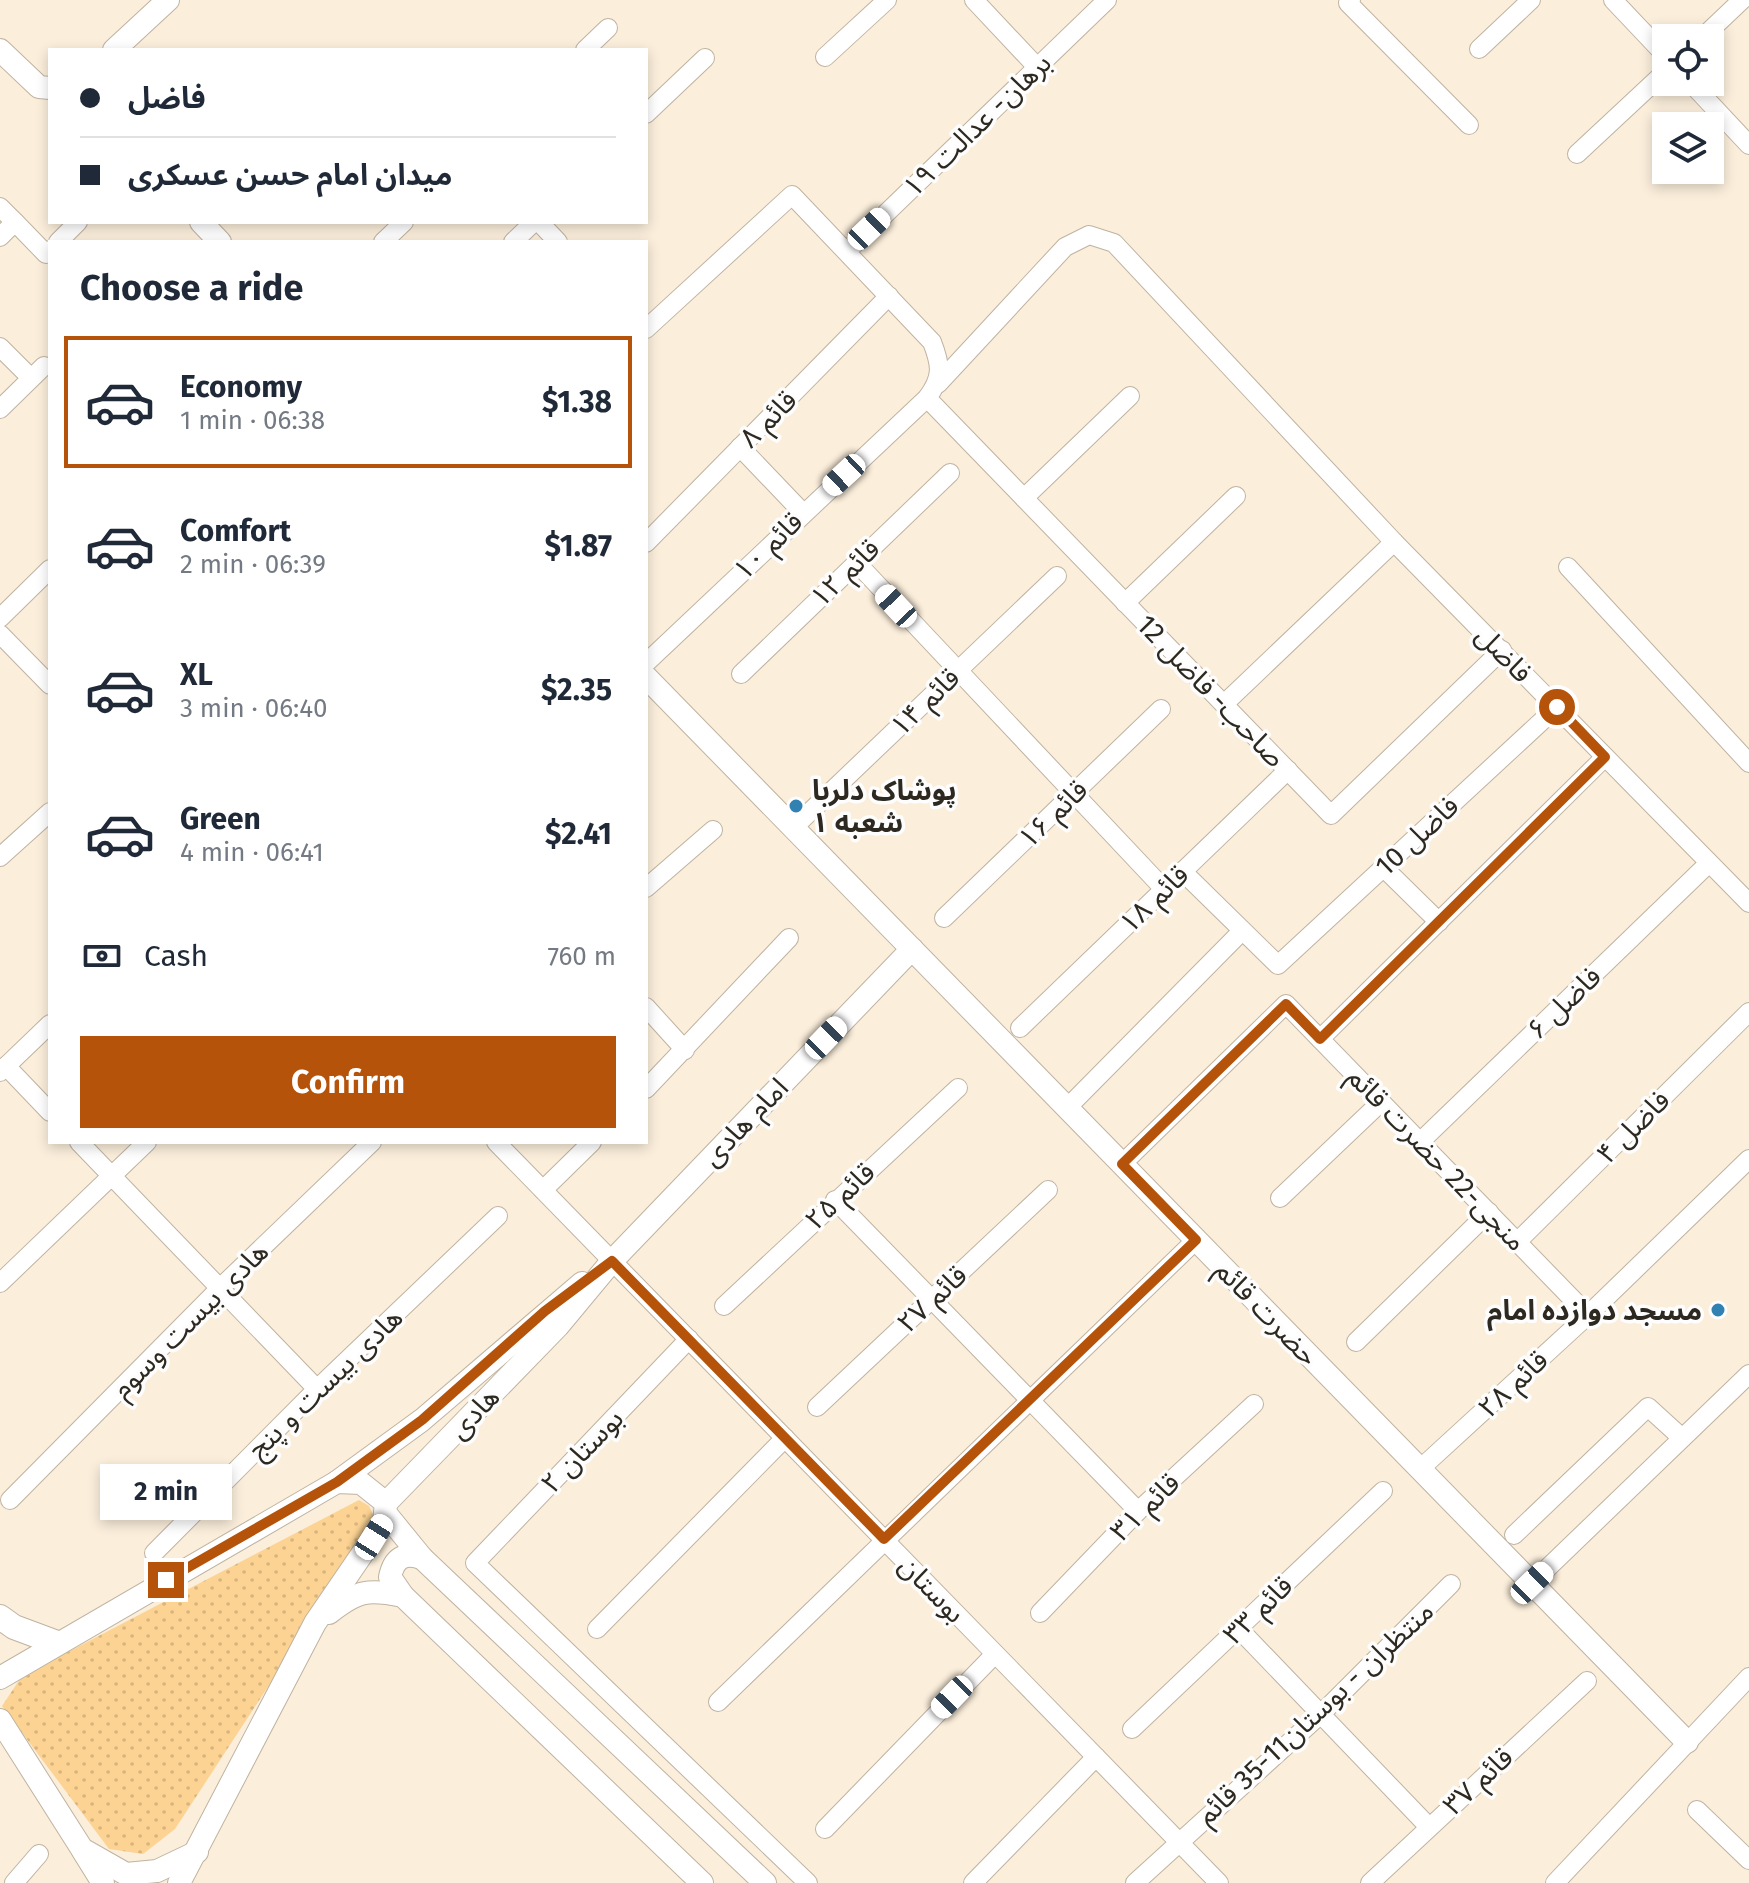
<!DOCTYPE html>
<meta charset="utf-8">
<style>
:root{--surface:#fff;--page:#f2f2f3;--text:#1f2937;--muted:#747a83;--line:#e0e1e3;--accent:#b45309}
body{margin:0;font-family:"Fira Sans","Noto Sans Arabic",sans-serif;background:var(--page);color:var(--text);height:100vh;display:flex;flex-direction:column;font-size:30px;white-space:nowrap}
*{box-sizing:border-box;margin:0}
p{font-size:26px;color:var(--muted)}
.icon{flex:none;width:44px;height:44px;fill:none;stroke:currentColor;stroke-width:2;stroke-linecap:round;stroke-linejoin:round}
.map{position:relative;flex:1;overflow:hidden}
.drawer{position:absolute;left:48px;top:240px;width:600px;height:904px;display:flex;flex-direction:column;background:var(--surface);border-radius:0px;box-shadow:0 4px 12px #0003}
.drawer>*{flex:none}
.banner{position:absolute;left:48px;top:48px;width:600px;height:176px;border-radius:0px;box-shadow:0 4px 12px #0003;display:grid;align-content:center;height:176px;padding:0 32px;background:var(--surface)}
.tools{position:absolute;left:1652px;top:24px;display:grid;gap:16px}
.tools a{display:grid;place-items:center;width:72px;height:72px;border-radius:0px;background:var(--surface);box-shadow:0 4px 12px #0003;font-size:40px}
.end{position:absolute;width:36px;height:36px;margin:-18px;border:10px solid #b45309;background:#fff;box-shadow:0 0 0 4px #fff}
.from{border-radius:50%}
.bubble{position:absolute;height:56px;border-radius:0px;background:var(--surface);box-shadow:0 4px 12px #0003;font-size:26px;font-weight:700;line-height:56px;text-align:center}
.car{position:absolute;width:24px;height:48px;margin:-24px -12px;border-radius:10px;box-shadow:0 0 6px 2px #0007;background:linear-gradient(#fff 24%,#345 0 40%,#fff 0 76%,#345 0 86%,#fff 0)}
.banner b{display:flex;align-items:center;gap:28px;height:76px;font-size:30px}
.banner b+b{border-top:2px solid var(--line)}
.banner i{width:20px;height:20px;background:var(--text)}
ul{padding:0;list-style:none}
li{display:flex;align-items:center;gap:24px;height:132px;margin:0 16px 12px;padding:0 16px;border:4px solid transparent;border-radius:0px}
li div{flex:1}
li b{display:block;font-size:30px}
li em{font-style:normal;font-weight:700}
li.selected{border-color:var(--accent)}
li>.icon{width:72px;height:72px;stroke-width:1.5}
h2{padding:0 32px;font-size:36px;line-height:96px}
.pay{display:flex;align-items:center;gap:20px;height:88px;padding:0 32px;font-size:30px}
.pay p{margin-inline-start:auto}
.action{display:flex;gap:16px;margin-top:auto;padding:16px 32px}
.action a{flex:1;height:92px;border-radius:0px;background:var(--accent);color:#fff;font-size:32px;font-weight:700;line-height:92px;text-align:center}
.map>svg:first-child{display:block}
</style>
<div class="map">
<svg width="1749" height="1883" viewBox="0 0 1749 1883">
<defs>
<pattern id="grass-dots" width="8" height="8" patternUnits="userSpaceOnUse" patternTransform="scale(2)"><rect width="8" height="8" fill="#fcd393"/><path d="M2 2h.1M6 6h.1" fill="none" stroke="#d8b57e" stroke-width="1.8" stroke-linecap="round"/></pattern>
</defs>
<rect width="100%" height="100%" fill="#fbeedb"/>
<!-- grass -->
<path fill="url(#grass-dots)" d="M359,1500l10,6 4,9 -62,106 -136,208 -32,25 -34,-5 -107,-143 20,-30z"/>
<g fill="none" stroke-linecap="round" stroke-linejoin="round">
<defs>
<g id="minor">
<path d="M974,0l63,67"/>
<path d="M1351,0l-3,3 121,122"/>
<path d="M1613,0l53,56"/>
<path d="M1702,38l40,-38"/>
<path d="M1479,49l52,-49"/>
<path d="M585,50l23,-22"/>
<path d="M825,57l62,-57"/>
<path d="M1690,82l59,63"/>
<path d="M646,114l59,-56"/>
<path d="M1577,154l89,-83"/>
<path d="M0,207l15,15"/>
<path d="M539,222l19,20"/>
<path d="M0,237l15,-15 31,32 4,-4"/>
<path d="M58,242l20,-20"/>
<path d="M383,242l21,-20"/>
<path d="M513,242l21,-20"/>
<path d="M847,251l260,-251"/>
<path d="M646,329l146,-134 140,147c9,23 11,35 -5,56l-281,265"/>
<path d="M0,347l31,31"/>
<path d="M938,384l127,-137 24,-12 25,8 280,299 355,361"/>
<path d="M927,398l404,417 171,-165"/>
<path d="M0,409l44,-43"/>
<path d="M740,447l63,66"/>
<path d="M1024,498l106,-102"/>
<path d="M646,543l243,-247"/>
<path d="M856,562l308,327"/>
<path d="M1568,567l181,196"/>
<path d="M1125,603l111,-107"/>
<path d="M0,618l50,-49"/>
<path d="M0,634l50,51"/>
<path d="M741,674l209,-201"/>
<path d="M1224,704l170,-162"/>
<path d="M793,828l264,-252"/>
<path d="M0,857l50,-45"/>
<path d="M1383,867l56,55"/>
<path d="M1182,871l96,94 279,-258"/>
<path d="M646,888l67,-58"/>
<path d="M944,918l217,-209"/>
<path d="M646,1007l39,43"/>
<path d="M1020,1028l268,-258"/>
<path d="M1320,1039l285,-282"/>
<path d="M6,1066l44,46"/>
<path d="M0,1072l50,-48"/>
<path d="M646,1089l143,-151"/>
<path d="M1067,1108l175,-177"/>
<path d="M79,1142l238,247"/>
<path d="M496,1142l723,741"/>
<path d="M1420,1142l288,-278"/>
<path d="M1122,1164l164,-160 302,311"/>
<path d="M543,1190l49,-48"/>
<path d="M1280,1198l101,-96"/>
<path d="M835,1200l303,311"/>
<path d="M1517,1242l232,-230"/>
<path d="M0,1283l147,-141"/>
<path d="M724,1306l234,-218"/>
<path d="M689,1339l-214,224 333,320"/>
<path d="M1356,1342l133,-130"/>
<path d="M817,1407l231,-217"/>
<path d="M1420,1469l168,-154 161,-156"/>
<path d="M10,1500l210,-212 152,-146"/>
<path d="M1514,1535l134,-128 34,31"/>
<path d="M154,1553l163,-164 181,-173"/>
<path d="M1532,1583l217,-209"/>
<path d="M1040,1613l98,-102 116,-107"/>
<path d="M597,1629l188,-191"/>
<path d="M1239,1629l190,198"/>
<path d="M718,1702l478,-462"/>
<path d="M1132,1729l251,-238"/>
<path d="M1697,1810l52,50"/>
<path d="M825,1829l170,-175"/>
<path d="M14,1883l25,-29"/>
<path d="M973,1883l123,-126"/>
<path d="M1135,1883l188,-171 128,-128"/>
<path d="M1370,1883l217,-202"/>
<path d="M1555,1883l194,-206"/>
</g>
<g id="tertiary">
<path d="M0,50l39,37 11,1"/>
<path d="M114,50l54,-50"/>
<path d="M201,222l19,20"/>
<path d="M646,677l1041,1065"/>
<path d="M337,1482l85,-62 160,-137"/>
<path d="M386,1503l172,-177 54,-65 300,-312"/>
<path d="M387,1515l35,43 343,325"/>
<path d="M403,1596l-13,-19c4,-19 14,-25 32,-19"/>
<path d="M329,1613c29,-23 39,-24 74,-17l299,287"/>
<path d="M0,1678l337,-196 24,1 25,20 -2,19 -69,101 -136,260"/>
<path d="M0,1720l82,129 44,25 31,-3 40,-19"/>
<path d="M83,1851l20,32"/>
</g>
<path id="secondary" d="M0,1617l14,10 43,16"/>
</defs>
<!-- minor casing -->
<use href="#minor" stroke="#bfb3a1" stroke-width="20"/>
<!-- tertiary casing -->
<use href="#tertiary" stroke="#bfb3a1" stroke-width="24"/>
<!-- secondary casing -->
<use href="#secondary" stroke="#bfb3a1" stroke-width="26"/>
<!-- minor -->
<use href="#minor" stroke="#fff" stroke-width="18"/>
<!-- tertiary -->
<use href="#tertiary" stroke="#fff" stroke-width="22"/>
<!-- secondary -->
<use href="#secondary" stroke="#fff" stroke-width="24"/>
</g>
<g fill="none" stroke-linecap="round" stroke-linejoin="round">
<!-- route -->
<path stroke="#b45309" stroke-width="10" d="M166,1580l171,-98 85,-62 123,-109 67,-50 272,278 312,-299 -74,-76 164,-160 34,35 285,-282 -48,-50"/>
</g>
<!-- markers -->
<g fill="#3281b3" stroke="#fdfdfd" stroke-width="3">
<circle cx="796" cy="806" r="8"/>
<circle cx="1718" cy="1310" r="8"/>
</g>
<g text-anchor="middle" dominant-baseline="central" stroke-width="7" stroke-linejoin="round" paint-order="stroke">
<!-- street labels -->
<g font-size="28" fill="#2d2921" stroke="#fdfdfd">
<text transform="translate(977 125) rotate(-44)">برهان- عدالت ۱۹</text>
<text transform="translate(768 419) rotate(-45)">قائم ۸</text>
<text transform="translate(768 546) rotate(-44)">قائم ۱۰</text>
<text transform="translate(845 573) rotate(-44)">قائم ۱۲</text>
<text transform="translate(1504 654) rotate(46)">فاضل</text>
<text transform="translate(1211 691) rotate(46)">صاحب- فاضل 12</text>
<text transform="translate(925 702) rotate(-44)">قائم ۱۴</text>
<text transform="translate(1053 814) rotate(-44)">قائم ۱۶</text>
<text transform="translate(1417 836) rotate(-43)">فاضل 10</text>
<text transform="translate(1154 899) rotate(-44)">قائم ۱۸</text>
<text transform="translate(1564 1003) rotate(-44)">فاضل ۶</text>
<text transform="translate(745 1122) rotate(-46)">امام هادی</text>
<text transform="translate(1633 1127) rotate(-45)">فاضل ۴</text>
<text transform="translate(1437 1159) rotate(46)">منجی-22 حضرت قائم</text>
<text transform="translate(840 1196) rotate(-43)">قائم ۲۵</text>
<text transform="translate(932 1299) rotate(-43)">قائم ۲۷</text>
<text transform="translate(1267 1313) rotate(46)">حضرت قائم</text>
<text transform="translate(190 1320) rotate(-45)">هادی بیست وسوم</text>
<text transform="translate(325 1383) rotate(-44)">هادی بیست و پنج</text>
<text transform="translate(1513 1384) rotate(-43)">قائم ۲۸</text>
<text transform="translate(474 1413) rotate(-46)">هادی</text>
<text transform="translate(582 1451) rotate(-46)">بوستان ۲</text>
<text transform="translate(1145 1507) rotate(-44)">قائم ۳۱</text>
<text transform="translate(932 1589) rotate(46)">بوستان</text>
<text transform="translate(1258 1610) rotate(-44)">قائم ۳۳</text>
<text transform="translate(1315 1713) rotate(-43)">منتظران - بوستان11-35 قائم</text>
<text transform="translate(1478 1781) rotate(-43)">قائم ۳۷</text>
</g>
<!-- poi labels -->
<g font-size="28" font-weight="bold" fill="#2d2921" stroke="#fdfdfd" text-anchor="start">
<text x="812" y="790">پوشاک دلربا<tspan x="812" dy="32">شعبه ۱</tspan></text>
<text x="1702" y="1310" text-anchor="end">مسجد دوازده امام</text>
</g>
</g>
</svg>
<div class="tools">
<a><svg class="icon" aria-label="locate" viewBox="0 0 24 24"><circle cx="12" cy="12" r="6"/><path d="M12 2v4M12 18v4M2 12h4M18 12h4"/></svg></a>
<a><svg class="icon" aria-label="layers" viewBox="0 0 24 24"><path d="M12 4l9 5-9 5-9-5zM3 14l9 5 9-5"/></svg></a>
</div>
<i class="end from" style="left:1557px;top:707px"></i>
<i class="end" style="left:166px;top:1580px"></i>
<div class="bubble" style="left:100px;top:1464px;width:132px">2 min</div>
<i class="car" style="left:869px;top:229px;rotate:46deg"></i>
<i class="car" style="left:844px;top:475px;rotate:227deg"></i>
<i class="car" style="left:896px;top:606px;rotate:317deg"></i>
<i class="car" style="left:826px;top:1038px;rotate:44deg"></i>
<i class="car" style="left:374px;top:1537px;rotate:32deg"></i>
<i class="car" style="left:1532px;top:1583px;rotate:46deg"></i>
<i class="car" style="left:952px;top:1697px;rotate:224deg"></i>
<div class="banner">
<b><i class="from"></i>فاضل</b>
<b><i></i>میدان امام حسن عسکری</b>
</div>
<section class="drawer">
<h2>Choose a ride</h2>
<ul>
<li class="selected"><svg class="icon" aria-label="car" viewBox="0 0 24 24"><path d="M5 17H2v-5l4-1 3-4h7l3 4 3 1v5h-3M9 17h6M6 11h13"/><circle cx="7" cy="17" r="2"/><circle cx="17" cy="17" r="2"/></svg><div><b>Economy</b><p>1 min · 06:38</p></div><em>$1.38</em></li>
<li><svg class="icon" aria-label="car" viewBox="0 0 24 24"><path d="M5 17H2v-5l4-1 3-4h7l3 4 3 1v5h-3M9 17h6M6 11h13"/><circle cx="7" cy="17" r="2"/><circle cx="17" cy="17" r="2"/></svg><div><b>Comfort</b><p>2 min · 06:39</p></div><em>$1.87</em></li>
<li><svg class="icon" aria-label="car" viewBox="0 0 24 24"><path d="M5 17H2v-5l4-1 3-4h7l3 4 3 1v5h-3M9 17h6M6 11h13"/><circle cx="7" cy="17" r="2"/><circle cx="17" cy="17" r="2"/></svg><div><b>XL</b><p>3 min · 06:40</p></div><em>$2.35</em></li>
<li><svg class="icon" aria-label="car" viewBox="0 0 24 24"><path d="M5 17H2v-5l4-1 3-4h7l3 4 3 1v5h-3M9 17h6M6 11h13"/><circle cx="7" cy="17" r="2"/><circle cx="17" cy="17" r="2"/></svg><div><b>Green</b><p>4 min · 06:41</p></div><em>$2.41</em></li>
</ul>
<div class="pay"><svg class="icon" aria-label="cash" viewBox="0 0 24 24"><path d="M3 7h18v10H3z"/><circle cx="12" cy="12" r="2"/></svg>Cash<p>760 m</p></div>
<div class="action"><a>Confirm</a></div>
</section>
</div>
